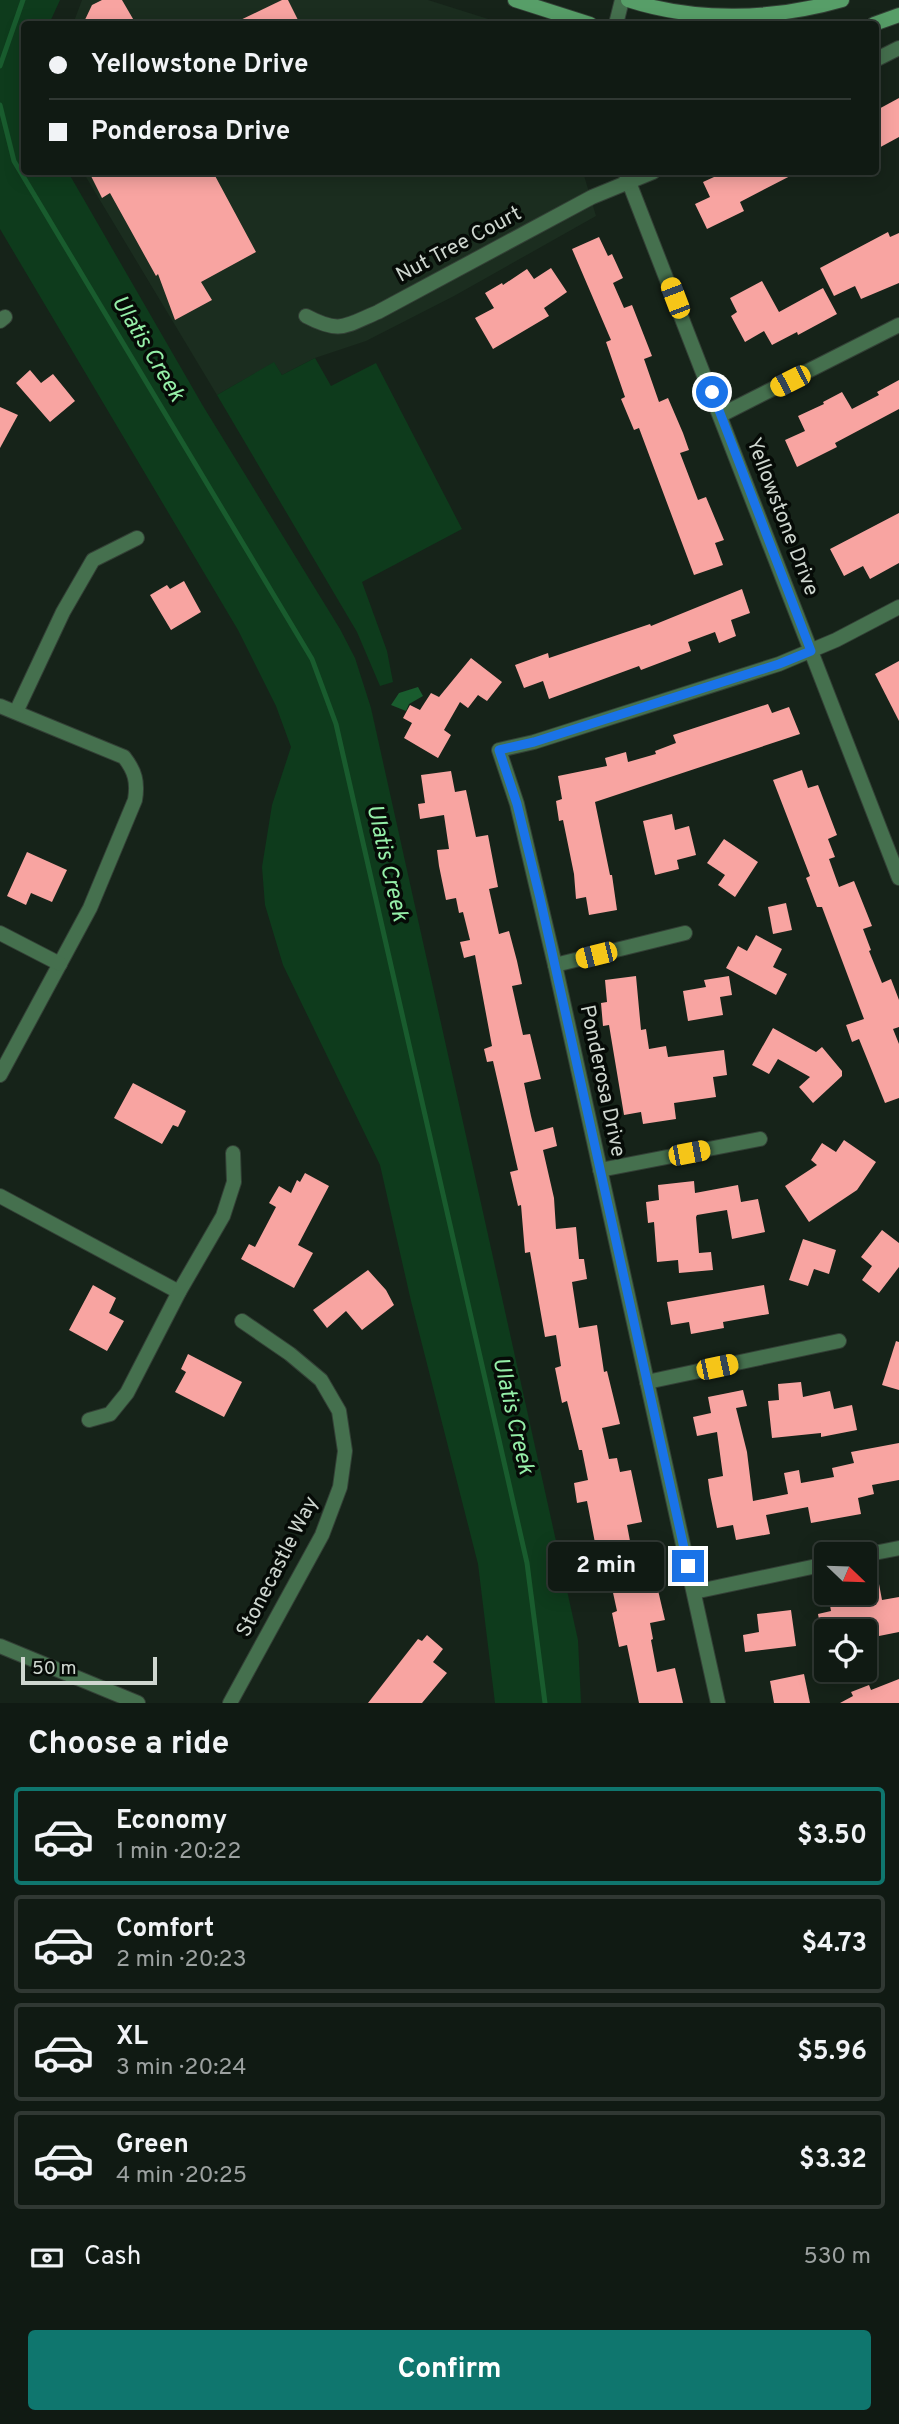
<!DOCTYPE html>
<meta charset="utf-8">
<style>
:root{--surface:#101a13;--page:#1e2721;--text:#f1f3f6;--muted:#9ca1a0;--line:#303833;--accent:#0f766e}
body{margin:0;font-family:Overpass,sans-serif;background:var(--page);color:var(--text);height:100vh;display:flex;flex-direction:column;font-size:26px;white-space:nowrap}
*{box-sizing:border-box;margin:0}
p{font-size:23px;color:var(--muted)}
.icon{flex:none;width:38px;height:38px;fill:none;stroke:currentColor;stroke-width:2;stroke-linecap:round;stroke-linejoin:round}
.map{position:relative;height:1703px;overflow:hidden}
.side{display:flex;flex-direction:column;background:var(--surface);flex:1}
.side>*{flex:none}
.top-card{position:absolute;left:21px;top:21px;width:858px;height:154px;border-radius:7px;box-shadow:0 4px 18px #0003,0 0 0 2px var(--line);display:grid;align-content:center;height:154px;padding:0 28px;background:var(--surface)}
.needle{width:46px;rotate:113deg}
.controls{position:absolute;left:814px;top:1542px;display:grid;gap:14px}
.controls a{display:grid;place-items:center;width:63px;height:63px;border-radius:7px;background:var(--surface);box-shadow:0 4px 18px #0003,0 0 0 2px var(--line);font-size:35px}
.scale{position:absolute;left:21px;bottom:18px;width:136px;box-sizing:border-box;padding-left:7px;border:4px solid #ced6cf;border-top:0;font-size:19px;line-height:24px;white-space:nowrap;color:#ced6cf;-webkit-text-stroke:5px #060b07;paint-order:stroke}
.end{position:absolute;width:32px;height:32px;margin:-16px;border:9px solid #1a73e8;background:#fff;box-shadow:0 0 0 4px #fff}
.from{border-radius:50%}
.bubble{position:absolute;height:49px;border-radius:7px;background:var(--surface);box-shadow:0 4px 18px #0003,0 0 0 2px var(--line);font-size:23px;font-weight:700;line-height:49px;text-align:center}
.car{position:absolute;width:21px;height:42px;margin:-21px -10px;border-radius:9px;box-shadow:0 0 5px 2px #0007;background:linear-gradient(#f5c518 24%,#345 0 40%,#f5c518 0 76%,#345 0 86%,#f5c518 0)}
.top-card b{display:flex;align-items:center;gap:24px;height:66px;font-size:26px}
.top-card b+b{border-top:2px solid var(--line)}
.top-card i{width:18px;height:18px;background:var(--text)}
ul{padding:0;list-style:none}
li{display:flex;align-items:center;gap:21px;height:98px;margin:0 14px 10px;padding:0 14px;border:4px solid var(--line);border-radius:7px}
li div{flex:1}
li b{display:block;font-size:26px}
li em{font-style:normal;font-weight:700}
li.current{border-color:var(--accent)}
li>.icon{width:63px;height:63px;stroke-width:1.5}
h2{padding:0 28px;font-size:32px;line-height:84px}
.pay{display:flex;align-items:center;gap:18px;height:77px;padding:0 28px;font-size:26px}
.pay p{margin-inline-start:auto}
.cta{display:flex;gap:14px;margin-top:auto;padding:14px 28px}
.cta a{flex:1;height:80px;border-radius:7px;background:var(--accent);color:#fff;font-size:28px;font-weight:700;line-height:80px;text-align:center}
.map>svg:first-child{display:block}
</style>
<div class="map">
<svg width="899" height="1703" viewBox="0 0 899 1703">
<rect width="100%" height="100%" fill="#162319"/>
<!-- built -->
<g fill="#1b2d1f">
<path d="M82,0h346l76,24h-431z"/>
<path d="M83,172h500l13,44 -142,80 -88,45 -51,17 -33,17 -8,-12 -57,32z"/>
</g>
<!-- green -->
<g fill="#0e3b1c">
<path d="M0,0h60l-11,24h-25v148h44l135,234 137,223 15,29 16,50 207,932 3,63h-86l-17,-139 -67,-263 -31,-136 -97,-200 -18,-60 -3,-38 10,-62 19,-58 -15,-41 -38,-76 -238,-401z"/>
<path d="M315,358l16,28 45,-23 86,166 -100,53 25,69 6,31 -13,4 -23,-54 -140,-237 57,-33 8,13z"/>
</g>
<!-- water -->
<path fill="#195c2e" d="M418,687l5,9 -14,8 -3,7 -15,-6 8,-12z"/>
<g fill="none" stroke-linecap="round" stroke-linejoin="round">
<!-- stream -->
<g stroke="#195c2e" stroke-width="5">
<path d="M0,66l23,-66"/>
<path d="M0,105l14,56 298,498 24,65 191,839 18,140"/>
</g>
</g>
<!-- building -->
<g fill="#f8a4a1">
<path d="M102,0h20l14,24h-53l9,-19z"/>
<path d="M282,0h6l12,24h-68z"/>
<path d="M899,98v39l-24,13v-39z"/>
<path d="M89,172h124l43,80 -55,30 11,18 -37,20 -17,-46 -2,2 -46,-83 -8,5z"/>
<path d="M725,172h73l-58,30 4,9 -37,18 -12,-25 15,-7 -7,-15z"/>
<path d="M888,232l2,5 9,-4v50l-38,16 -6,-13 -21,10 -14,-28z"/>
<path d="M599,237l9,19 4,-2 11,24 -10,5 11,25 8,-3 20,51 -8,3 15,43 9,-4 15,35 6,17 -9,3 18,47 8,-3 18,43 -9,3 8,22 -29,10 -55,-147 -5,2 -13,-31 4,-2 -19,-55 5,-2 -39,-91z"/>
<path d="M551,268l16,24 -23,16 5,8 -56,33 -18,-31 19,-10 -9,-15 17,-10 1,2 24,-16 7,10z"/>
<path d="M762,281l17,31 44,-24 14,26 -39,21 -1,-3 -25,13 -8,-14 -19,11 -14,-26 6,-4 -7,-14z"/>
<path d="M30,370l11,13 12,-9 22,27 -25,21 -34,-39z"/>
<path d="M899,380v29l-64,34 2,4 -40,20 -12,-27 20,-9 -7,-15 26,-12 -1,-2 19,-10 10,17 27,-14 -2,-3z"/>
<path d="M0,407l18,8 -18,33z"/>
<path d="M899,513v50l-29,16 -7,-13 -19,10 -14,-27z"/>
<path d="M184,581l17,31 -30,18 -21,-35 17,-10 3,4z"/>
<path d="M742,589l8,24 -19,7 5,16 -17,7 -4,-11 -27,10 3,9 -50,19 -2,-4 -90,33 -6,-18 -19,7 -9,-23 33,-12 1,5 101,-34 1,2z"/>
<path d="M471,658l31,24 -15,19 -9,-6 -10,13 -8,-6 -16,28 7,5 -13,23 -34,-20 8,-15 -9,-5 7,-13 10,5 11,-17 8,4z"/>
<path d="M899,661v60l-24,-47z"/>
<path d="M768,704l4,9 17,-6 11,27 -205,68 15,73h2l5,35 -28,5 -3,-18 -10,2 -2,-25 -11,-54 -4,1 -3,-20 6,-2 -4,-23 49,-10 -2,-8 21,-6 2,10 28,-8 -1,-3 21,-8 -3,-8z"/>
<path d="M802,770l6,18 10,-3 19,50 -9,4 7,18 -6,2 10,28 15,-6 18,45 -9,3 8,21 -2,1 13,32 9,-4 8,21v27l-6,2 6,15v54l-14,5 -26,-64 -7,3 -6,-17 18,-6 -42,-112h-5l-11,-29 4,-2 -37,-96z"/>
<path d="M451,771l4,21 11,-2 10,47 12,-2 10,52 -9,2 10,45 10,-3 8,30 5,23 -10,2 6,27 5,22 7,-1 11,45 -17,4 7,33 4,16 18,-5 4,19 -14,4 11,48 2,31 20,-2 3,32h5l3,20 -15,3 7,46 18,-3 7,47 3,-1 13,53 -18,4 7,31 8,-1 3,14 11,-2 11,52 -15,3 3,16 -2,1 7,31 18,-4 12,51 -15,3 3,16 -2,1 6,32 18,-4 8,35h-44l-12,-58 -8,2 -7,-34 5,-2 -14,-64 -7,1 -9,-47 -10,2 -3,-20 14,-3 -6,-30h-3l-12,-49 -5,2 -7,-35 6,-2 -5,-31 -11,2 -15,-85 -5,1 -4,-48 -3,1 -8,-34 8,-2 -25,-109 -6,1 -3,-13 8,-3 -17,-91 -11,3 -4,-16 10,-2 -7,-28 -4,1 -3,-15 -10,2 -7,-34 -2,-16 12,-1 -5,-34 -24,4 -2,-15 7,-1 -4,-28z"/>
<path d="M672,814l3,16 14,-4 7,29 -19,5 2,9 -24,6 -12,-54z"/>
<path d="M724,839l34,23 -23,35 -17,-12 7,-10 -18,-12z"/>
<path d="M27,852l40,18 -15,32 -21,-9 -5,12 -19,-9z"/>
<path d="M786,903l6,27 -19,4 -5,-27z"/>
<path d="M756,935l26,14 -9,18 14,7 -11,21 -50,-27 12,-22 9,5z"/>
<path d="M636,976l5,54 5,-1 3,20 17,-3 2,11 56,-7 3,25 -14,2 3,20 -42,6 2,16 -33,5 -2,-12 -17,3 -15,-90 -6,1 -2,-23 6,-1 -2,-22z"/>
<path d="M729,976l3,19 -12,2 3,18 -35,6 -5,-30 23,-4 -2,-7z"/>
<path d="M773,1028l43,24 6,-5 20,24v5l-29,27 -14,-16 11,-10 -32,-18 -9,15 -17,-9z"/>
<path d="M133,1083l53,28 -8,16 -5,-2 -11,19 -48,-26z"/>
<path d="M844,1140l32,22 -19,28 -48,32 -24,-36 32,-21 -6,-5 11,-17 14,9z"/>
<path d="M305,1173l24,13 -31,59 15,8 -19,35 -53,-29 8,-15 6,3 21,-40 -7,-4 10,-17 12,7 6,-13 3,2z"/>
<path d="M694,1181l1,12 43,-8 3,17 17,-3 7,33 -33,7 -5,-29 -30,5 -1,2 3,36 12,-1 2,18 -34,3 -1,-13 -21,2 -3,-40 -6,1 -2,-21 13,-2 -1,-15z"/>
<path d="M882,1230l17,13v24l-20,26 -17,-13 10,-14 -11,-9z"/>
<path d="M803,1239l33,11 -7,24 -15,-5 -6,17 -19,-6z"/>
<path d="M368,1270l18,20 8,15 -32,25 -16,-19 -19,17 -14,-18z"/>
<path d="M93,1285l23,13 -7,15 15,8 -17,30 -38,-21z"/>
<path d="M764,1285l5,29 -46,8 1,6 -33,6 -2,-12 -18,3 -4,-23z"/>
<path d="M896,1341l3,1v48l-17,-5z"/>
<path d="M188,1354l54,28 -18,35 -49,-25 11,-20 -5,-3z"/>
<path d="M801,1382l2,15 27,-6 4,18 18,-4 5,25 -36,7v-4l-49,5 -4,-37 11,-1 -1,-16z"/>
<path d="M743,1390l4,16 -11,2 11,44 6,49 35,-7 -4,-21 15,-3 2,13 33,-6 -2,-9 22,-5 -3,-11 48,-9v37l-27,5 2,9 -16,4 3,16 -50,9 -3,-16 -42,8 4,19 -34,6 -3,-15 -16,3 -7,-34 -2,-15 15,-3 -6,-44 -20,4 -4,-19 18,-4 -3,-16z"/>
<path d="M879,1584l3,16 17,-3v35l-30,6 -1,-7h-47l-3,-17 13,-3 -3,-17 36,-2v-5z"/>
<path d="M791,1610l5,36 -51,6 -2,-17 16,-3 -2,-18z"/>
<path d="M427,1635l16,14 -10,13 14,11 -25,30h-54l50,-64 4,2z"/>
<path d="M804,1674l6,29h-36l-4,-22z"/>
<path d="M899,1679v24h-59l13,-7 -2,-4 18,-7 2,5z"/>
</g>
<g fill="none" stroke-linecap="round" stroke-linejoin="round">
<defs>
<g id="street">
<path d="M616,24l6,-24"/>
<path d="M875,60l24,-12"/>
<path d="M625,172l274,706"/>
<path d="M306,316c34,18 39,10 72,-4l214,-115 61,-25"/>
<path d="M0,321l5,-4"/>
<path d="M721,415l178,-90"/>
<path d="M0,706l124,51c11,14 14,25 11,43l-45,108 -90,167"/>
<path d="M16,712l47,-100 30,-52 44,-22"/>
<path d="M0,933l60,31"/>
<path d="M555,965l130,-32"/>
<path d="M600,1170l160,-31"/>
<path d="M0,1196l179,96"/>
<path d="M647,1382l192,-41"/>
<path d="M89,1420l21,-6 17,-21 52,-101 44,-76 11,-34 -1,-29"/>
<path d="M864,1555l35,-7"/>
<path d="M694,1592l132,-28"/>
<path d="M0,1646l138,57"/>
<path d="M230,1703l92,-168 18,-48 5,-36 -6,-40 -18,-31 -31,-26 -48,-33"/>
<path d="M718,1703l-163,-738 -38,-161 -18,-54 35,-8 245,-78 57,-24 63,-33"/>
</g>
<g id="secondary">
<path d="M515,0l75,24"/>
<path d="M628,0c68,22 145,20 214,0"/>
<path d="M874,24l25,-9"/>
</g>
</defs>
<!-- street casing -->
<use href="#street" stroke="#334036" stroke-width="16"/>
<!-- secondary casing -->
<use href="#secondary" stroke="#334036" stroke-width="16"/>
<!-- street -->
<use href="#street" stroke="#45704e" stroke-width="14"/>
<!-- secondary -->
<use href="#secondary" stroke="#579e68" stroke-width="14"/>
</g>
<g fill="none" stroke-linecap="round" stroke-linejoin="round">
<!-- route -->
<path stroke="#1a73e8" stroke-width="9" d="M688,1566l-148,-668 -23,-94 -18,-54 35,-8 245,-78 32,-13 -99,-259"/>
</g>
<g text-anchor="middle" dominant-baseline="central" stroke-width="7" stroke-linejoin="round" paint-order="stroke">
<!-- street labels -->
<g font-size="21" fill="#ced6cf" stroke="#060b07">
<text transform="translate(459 245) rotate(-28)">Nut Tree Court</text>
<text transform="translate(782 517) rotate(69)">Yellowstone Drive</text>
<text transform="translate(602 1081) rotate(78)">Ponderosa Drive</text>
<text transform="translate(278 1567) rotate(-63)">Stonecastle Way</text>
</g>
<!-- water labels -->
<g font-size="23" font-style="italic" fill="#95efa8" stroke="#060b07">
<text transform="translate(147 349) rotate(59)">Ulatis Creek</text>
<text transform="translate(386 863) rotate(77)">Ulatis Creek</text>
<text transform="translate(512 1416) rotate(77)">Ulatis Creek</text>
</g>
</g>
</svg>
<div class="controls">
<a><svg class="needle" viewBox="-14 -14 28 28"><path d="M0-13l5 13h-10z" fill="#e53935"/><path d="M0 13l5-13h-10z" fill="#9ca1a0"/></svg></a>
<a><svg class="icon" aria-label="locate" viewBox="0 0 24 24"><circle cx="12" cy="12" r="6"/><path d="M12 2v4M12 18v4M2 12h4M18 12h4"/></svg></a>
</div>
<div class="scale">50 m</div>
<i class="end from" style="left:712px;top:392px"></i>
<i class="end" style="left:688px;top:1566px"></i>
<div class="bubble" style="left:548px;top:1542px;width:116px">2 min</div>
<i class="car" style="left:675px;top:298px;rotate:339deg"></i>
<i class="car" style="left:790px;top:381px;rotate:243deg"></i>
<i class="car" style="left:596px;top:955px;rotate:256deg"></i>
<i class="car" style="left:689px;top:1153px;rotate:79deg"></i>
<i class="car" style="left:717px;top:1367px;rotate:78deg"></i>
<div class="top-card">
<b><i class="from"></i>Yellowstone Drive</b>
<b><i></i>Ponderosa Drive</b>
</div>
</div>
<section class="side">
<h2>Choose a ride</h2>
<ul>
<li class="current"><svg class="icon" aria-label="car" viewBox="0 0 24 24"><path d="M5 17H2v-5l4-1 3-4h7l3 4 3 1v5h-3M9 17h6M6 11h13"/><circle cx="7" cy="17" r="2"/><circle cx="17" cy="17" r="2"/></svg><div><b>Economy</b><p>1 min · 20:22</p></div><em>$3.50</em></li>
<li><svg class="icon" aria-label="car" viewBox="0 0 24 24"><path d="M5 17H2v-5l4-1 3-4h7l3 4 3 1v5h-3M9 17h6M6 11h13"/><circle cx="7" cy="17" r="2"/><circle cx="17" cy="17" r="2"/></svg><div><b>Comfort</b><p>2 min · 20:23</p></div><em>$4.73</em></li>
<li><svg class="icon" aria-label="car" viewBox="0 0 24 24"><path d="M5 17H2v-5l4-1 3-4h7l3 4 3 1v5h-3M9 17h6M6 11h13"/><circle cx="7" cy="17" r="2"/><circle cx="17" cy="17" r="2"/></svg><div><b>XL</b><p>3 min · 20:24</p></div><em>$5.96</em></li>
<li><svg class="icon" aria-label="car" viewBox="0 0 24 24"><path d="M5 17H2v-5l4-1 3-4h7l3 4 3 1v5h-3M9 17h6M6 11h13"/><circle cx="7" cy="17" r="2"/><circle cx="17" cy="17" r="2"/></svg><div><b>Green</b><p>4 min · 20:25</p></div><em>$3.32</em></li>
</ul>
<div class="pay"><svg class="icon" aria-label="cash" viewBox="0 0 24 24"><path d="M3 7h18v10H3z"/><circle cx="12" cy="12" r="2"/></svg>Cash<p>530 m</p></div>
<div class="cta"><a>Confirm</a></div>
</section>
